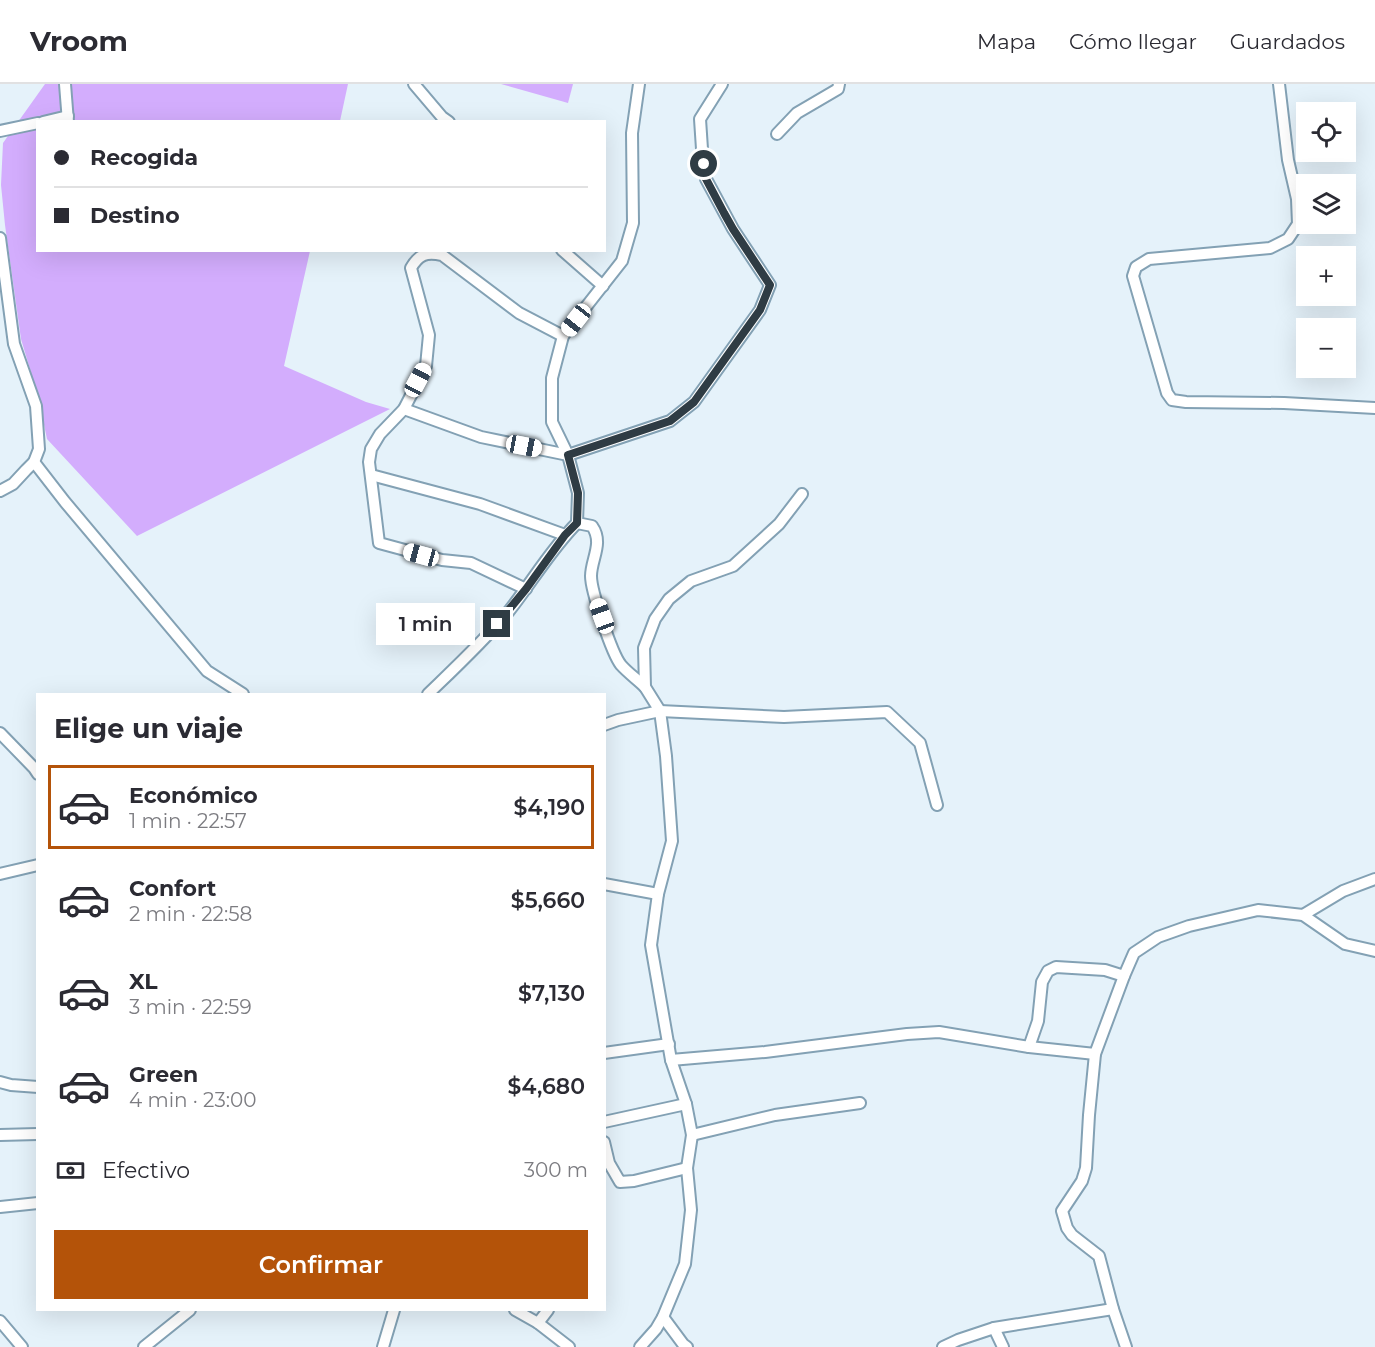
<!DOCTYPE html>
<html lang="es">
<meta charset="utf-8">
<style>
:root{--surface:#fff;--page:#f2f2f3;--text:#2b2b33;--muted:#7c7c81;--line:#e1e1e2;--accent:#b45309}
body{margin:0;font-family:Montserrat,sans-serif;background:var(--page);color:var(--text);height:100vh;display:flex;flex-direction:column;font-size:22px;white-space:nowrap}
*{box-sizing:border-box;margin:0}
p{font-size:20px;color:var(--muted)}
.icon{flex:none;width:33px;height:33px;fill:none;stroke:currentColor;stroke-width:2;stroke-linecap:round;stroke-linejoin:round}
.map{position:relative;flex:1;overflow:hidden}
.side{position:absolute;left:36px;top:609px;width:570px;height:618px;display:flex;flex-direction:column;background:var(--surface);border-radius:0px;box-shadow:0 6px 24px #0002}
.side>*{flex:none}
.guide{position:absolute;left:36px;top:36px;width:570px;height:132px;border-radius:0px;box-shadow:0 6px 24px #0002;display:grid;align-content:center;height:132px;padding:0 18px;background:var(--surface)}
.tools{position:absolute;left:1296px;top:18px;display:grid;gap:12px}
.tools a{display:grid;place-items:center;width:60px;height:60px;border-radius:0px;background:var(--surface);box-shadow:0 6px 24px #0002;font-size:30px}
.end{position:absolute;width:27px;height:27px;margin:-14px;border:8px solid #2f3c44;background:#fff;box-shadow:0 0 0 3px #fff}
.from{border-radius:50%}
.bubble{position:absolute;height:42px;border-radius:0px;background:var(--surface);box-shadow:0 6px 24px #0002;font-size:20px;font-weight:600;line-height:42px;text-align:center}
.car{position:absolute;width:18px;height:36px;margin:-18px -9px;border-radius:8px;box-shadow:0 0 4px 2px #0007;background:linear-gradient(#fff 24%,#345 0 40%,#fff 0 76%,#345 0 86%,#fff 0)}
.guide b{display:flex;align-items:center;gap:21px;height:57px;font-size:22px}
.guide b+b{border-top:2px solid var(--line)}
.guide i{width:15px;height:15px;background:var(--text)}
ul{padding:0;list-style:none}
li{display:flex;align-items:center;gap:18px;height:84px;margin:0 12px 9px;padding:0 6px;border:3px solid transparent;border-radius:0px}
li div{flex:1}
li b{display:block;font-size:22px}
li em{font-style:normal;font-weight:600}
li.active{border-color:var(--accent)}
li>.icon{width:54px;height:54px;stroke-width:1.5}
h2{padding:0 18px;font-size:27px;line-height:72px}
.pay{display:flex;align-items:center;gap:15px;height:66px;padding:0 18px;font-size:22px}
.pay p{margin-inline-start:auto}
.primary-button{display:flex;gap:12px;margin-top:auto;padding:12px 18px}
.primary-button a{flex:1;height:69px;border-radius:0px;background:var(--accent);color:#fff;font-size:24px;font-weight:600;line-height:69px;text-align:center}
header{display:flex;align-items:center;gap:36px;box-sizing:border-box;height:84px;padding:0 30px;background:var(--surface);border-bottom:2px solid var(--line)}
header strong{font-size:28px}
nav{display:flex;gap:33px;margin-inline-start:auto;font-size:21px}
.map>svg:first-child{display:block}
</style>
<header>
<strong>Vroom</strong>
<nav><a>Mapa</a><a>Cómo llegar</a><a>Guardados</a></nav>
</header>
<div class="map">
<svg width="1375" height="1263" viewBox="0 0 1375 1263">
<rect width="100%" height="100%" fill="#e5f2fa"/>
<!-- forest -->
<g fill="#d3adfd">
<path d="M45,0h303l-8,37 -302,1v128l272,1 -26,115 82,36 24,7 -253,127 -90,-97 -9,-43 -17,-57 -16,-114 -4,-40 2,-42z"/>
<path d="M501,0h72l-5,19z"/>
</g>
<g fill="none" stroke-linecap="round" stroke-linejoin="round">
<defs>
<g id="minor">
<path d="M65,0l3,38"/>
<path d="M414,0l28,33 7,5"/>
<path d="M1279,0l9,76 9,39 1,25 -10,15 -18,9 -121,11 -13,8 -3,9 34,117 5,7 14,2 98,1 91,5"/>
<path d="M43,38l25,-6"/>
<path d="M0,47l38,-8"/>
<path d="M777,50l20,-21 41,-24 1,-5"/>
<path d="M0,154l14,106 22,62 3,43 -5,13 -8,8 -13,14 -13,7"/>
<path d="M562,166l41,36"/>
<path d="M404,325l77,28 87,18 102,-34 24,-19 66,-92 10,-25 -37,-56 -27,-50 -4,-30 -2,-30 22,-35"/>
<path d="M34,378l31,40 142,169 36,23"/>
<path d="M371,391l109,29 85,31"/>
<path d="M577,439l15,3c12,17 -1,33 -1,50 0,15 21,78 30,89 7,8 17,15 24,22"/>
<path d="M526,505l-55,-26 -29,-3 -63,-17 -10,-81 2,-13 9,-15 24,-25 22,-43 3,-31 -18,-67c8,-14 15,-16 31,-13l77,58 44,23"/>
<path d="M428,610c28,-27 56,-53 81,-83 23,-29 42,-62 68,-88l1,-30 -10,-38 -16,-33v-44l11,-42 59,-75 11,-38 -1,-90 7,-49"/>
<path d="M604,641l14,-5 42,-9 124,6 103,-5 33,31 17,62"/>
<path d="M0,649l34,35 4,6"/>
<path d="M0,790l38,-9"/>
<path d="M604,800l54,10"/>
<path d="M1303,831l40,-24 32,-12"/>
<path d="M1029,963l9,-26 4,-39 6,-11 8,-4 49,3 19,6"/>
<path d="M604,969l65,-9"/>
<path d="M671,976l94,-8 142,-18 32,-2 90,15 66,7"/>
<path d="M0,998l11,3 27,2"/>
<path d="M604,1038l82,-18"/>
<path d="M0,1051l38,-1"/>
<path d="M692,1051l83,-20 85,-12"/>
<path d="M604,1058l5,21 11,19 14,-1 53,-13"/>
<path d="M0,1123l38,-4"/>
<path d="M515,1226l23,13 31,24"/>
<path d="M663,1233l20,27 4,3"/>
<path d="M0,1237l22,26"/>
<path d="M538,1239l10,-13"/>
<path d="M994,1244l9,19"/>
<path d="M144,1263l46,-37"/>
<path d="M383,1263l11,-37"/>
<path d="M640,1263l16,-18 7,-12 22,-53 6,-54 -4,-42 5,-33 -6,-31 -15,-44 -20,-115 7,-51 14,-53 -6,-85 -6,-45 -15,-24 -1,-39 11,-29 14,-20 22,-18 42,-15 46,-42 23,-30"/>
<path d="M943,1263l15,-7 36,-12 119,-19"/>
<path d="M1126,1263l-13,-38 -14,-53 -27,-21 -5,-7 -5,-17 20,-30 4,-13 3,-53 6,-61 29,-78 10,-23 24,-16 31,-11 69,-16 45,5 42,29 30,7"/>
</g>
</defs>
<!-- minor casing -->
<use href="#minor" stroke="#83a1b4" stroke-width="14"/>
<!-- minor -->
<use href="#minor" stroke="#fff" stroke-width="10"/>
</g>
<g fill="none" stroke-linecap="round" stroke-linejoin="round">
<!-- route -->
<path stroke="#2f3c44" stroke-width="8" d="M497,540l29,-35 39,-54 12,-12 1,-30 -10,-38 102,-34 24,-19 66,-92 10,-25 -37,-56 -9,-16 -18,-34 -2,-15"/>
</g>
</svg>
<div class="tools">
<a><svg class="icon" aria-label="locate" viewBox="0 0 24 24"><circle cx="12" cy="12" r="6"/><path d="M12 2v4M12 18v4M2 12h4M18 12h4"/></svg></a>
<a><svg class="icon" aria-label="layers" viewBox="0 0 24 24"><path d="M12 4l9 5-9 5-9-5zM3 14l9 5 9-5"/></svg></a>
<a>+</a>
<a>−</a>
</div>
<i class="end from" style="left:704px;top:80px"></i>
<i class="end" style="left:497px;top:540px"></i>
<div class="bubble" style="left:376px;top:519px;width:99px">1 min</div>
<i class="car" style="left:576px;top:236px;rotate:218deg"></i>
<i class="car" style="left:418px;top:296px;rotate:28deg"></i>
<i class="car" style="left:524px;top:362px;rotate:101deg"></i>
<i class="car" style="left:421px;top:471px;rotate:285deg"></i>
<i class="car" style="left:602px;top:532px;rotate:340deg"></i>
<div class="guide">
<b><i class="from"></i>Recogida</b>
<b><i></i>Destino</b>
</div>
<section class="side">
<h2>Elige un viaje</h2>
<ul>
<li class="active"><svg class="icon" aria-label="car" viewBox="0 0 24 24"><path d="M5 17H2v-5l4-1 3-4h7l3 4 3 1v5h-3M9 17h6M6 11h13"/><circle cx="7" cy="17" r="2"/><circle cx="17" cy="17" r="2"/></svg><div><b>Económico</b><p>1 min · 22:57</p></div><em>$4,190</em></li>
<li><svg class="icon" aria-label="car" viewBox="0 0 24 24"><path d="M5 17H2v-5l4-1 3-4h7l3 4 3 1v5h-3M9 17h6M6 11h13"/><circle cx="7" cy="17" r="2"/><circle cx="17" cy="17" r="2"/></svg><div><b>Confort</b><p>2 min · 22:58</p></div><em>$5,660</em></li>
<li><svg class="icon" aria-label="car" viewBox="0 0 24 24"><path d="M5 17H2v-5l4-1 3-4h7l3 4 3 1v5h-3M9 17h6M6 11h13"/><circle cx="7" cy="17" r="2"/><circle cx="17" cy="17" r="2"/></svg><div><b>XL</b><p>3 min · 22:59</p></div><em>$7,130</em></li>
<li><svg class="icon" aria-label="car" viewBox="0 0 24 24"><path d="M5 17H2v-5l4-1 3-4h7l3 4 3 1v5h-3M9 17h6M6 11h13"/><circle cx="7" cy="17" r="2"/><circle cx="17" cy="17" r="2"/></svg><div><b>Green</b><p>4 min · 23:00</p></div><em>$4,680</em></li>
</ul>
<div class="pay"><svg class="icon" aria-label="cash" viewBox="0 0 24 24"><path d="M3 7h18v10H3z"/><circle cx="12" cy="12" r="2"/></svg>Efectivo<p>300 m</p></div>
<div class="primary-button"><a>Confirmar</a></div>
</section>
</div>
